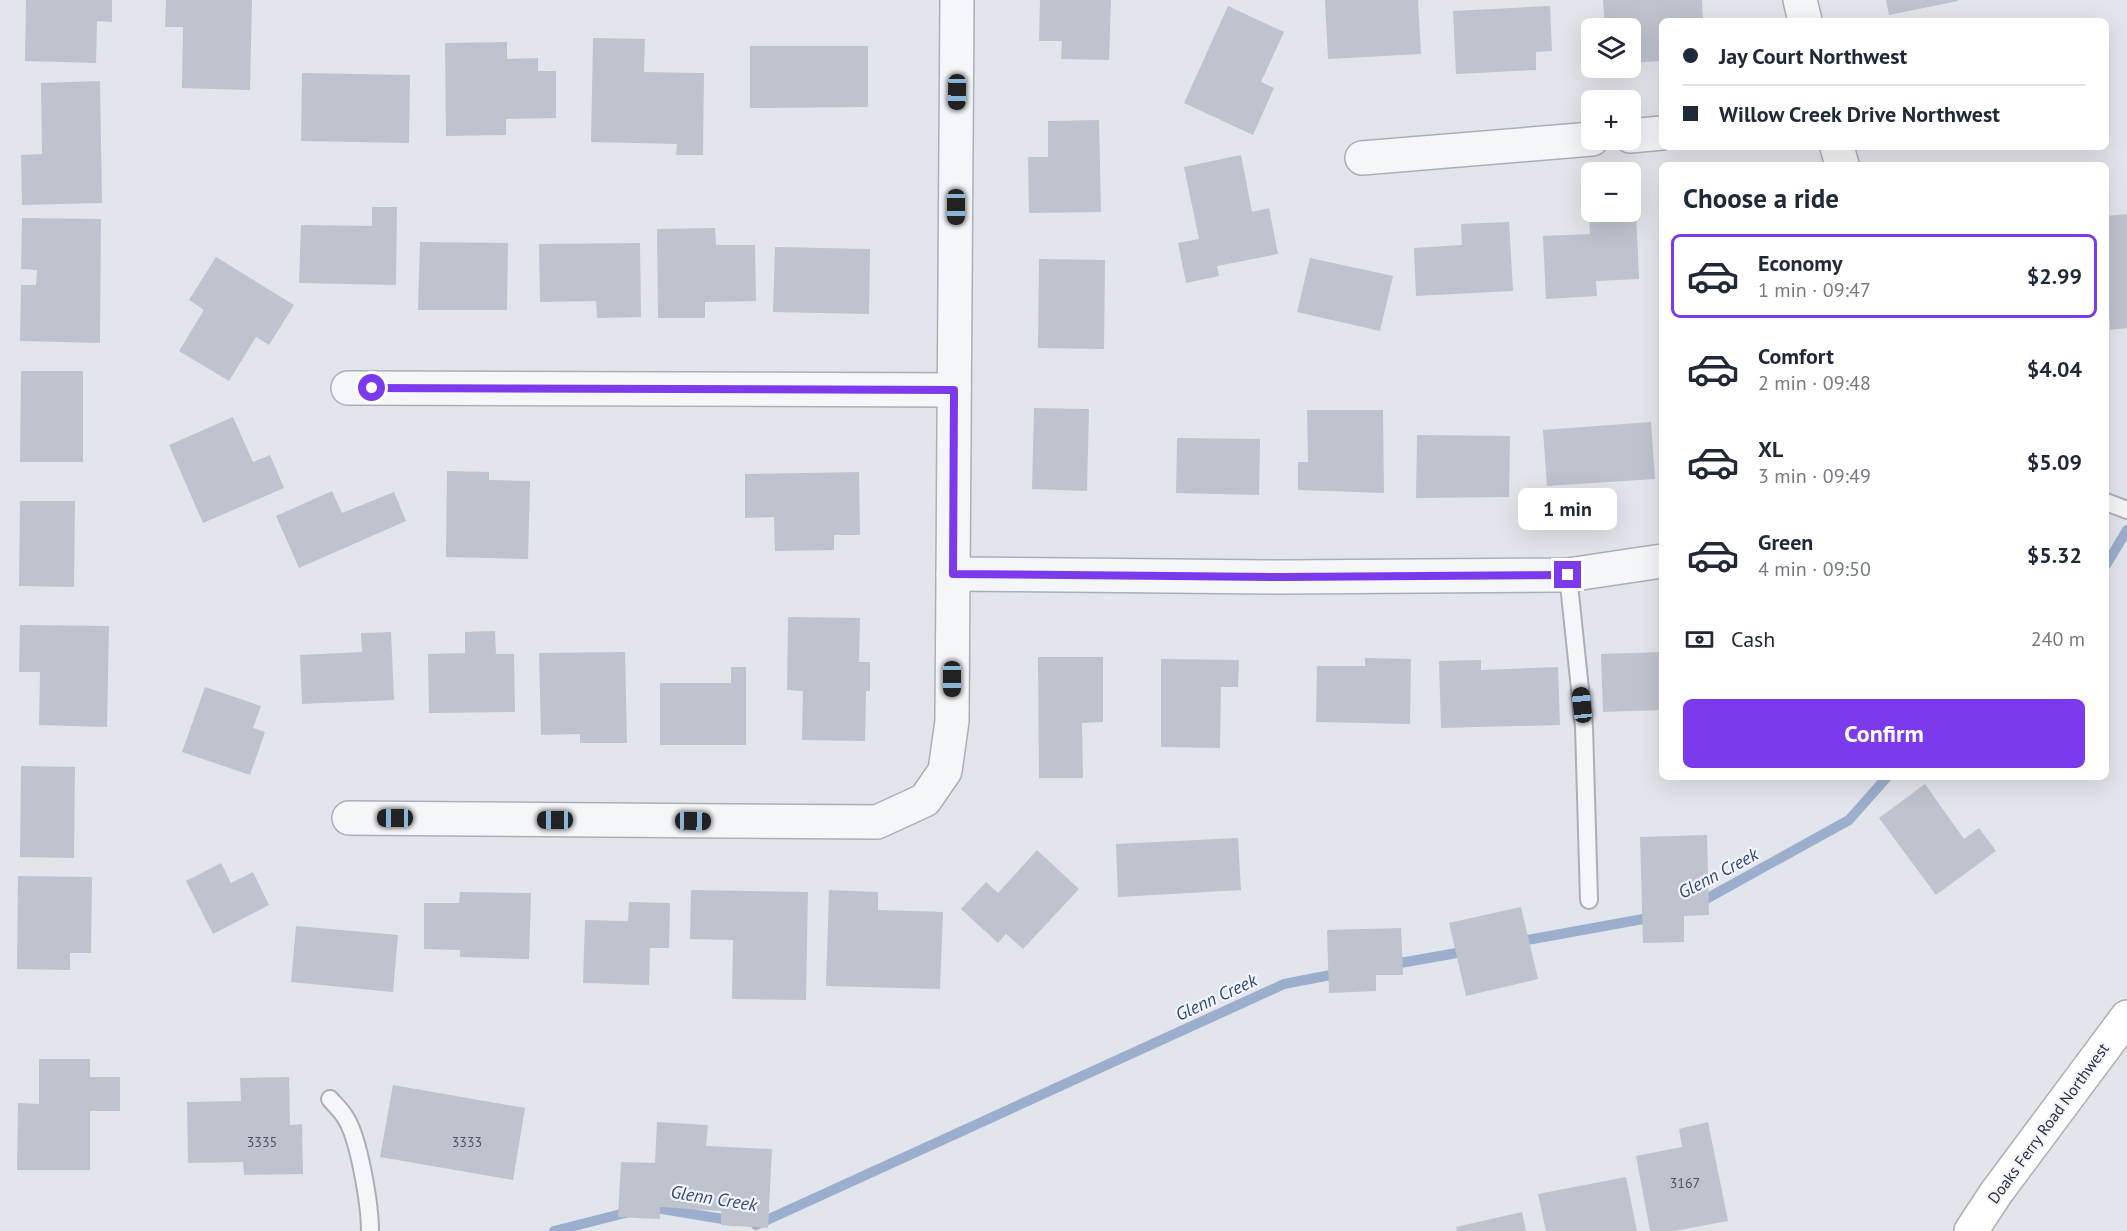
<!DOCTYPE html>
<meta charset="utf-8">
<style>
:root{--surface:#fff;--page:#f6f6f7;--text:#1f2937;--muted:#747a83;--line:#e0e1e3;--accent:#7c3aed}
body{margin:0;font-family:"PT Sans",sans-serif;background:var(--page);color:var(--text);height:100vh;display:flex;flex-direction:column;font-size:22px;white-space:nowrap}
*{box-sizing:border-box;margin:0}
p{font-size:20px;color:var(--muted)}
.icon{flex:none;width:33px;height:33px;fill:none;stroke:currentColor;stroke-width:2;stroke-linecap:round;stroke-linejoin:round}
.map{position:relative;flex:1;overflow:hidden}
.side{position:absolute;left:1659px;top:162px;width:450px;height:618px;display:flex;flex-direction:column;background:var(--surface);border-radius:9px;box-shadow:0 6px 24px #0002}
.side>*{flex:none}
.guide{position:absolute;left:1659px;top:18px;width:450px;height:132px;border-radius:9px;box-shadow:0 6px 24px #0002;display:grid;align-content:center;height:132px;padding:0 24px;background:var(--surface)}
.buttons{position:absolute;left:1581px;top:18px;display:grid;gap:12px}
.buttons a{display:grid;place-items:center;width:60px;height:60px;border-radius:9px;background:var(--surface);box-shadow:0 6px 24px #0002;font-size:30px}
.end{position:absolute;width:27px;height:27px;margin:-14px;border:8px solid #7c3aed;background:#fff;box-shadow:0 0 0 3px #fff}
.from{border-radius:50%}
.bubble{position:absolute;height:42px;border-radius:9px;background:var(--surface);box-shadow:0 6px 24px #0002;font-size:20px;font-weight:700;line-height:42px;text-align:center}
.car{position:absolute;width:18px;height:36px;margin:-18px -9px;border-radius:8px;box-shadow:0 0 4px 2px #0007;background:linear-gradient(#222 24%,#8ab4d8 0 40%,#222 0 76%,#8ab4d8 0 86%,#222 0)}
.guide b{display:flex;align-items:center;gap:21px;height:57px;font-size:22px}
.guide b+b{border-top:2px solid var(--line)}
.guide i{width:15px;height:15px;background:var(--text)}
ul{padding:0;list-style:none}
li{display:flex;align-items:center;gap:18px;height:84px;margin:0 12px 9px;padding:0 12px;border:3px solid transparent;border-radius:9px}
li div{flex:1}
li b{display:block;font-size:22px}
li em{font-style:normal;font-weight:700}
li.active{border-color:var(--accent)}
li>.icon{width:54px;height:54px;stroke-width:1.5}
h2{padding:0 24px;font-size:27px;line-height:72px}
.pay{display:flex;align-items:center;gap:15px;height:66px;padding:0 24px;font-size:22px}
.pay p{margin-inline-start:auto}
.primary-button{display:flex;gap:12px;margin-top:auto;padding:12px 24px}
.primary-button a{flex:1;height:69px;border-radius:9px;background:var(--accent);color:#fff;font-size:24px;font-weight:700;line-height:69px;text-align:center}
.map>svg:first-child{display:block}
</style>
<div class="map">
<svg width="2127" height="1231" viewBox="0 0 2127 1231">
<rect width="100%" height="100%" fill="#e2e5eb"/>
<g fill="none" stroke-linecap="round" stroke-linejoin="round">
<!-- stream -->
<g stroke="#9baecd" stroke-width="10">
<path d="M2106,565l21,-35"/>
<path d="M1697,904l152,-84 38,-43"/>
<path d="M1516,942l138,-25"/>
<path d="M1389,965l79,-14"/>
<path d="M650,1207l85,14"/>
<path d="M756,1225l528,-241 57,-11"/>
<path d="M554,1231l75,-19"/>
</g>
</g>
<!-- building -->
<g fill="#bfc3ce">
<path d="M26,0h86v22l-15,-1 -1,42 -71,-2z"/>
<path d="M166,0h86l-2,90 -68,-2 1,-61h-18z"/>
<path d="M1040,0h71l-2,60 -48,-1 1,-18h-23z"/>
<path d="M1325,0h93l3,54 -93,5z"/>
<path d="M1603,0h99l1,21h-41v40l-32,2v-35h-25z"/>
<path d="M1886,0h72v1l-69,14z"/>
<path d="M1228,6l56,26 -23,50 13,6 -21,47 -69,-32z"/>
<path d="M1550,6l2,45 -16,1v18l-80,4 -3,-63z"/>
<path d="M593,38l52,1 -1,33 60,1 -1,82h-27l1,-11 -86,-2z"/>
<path d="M507,42v17l31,-1v13h18v47l-50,1v16l-60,1 -1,-93z"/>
<path d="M750,46h118v61l-118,1z"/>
<path d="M302,73l108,2 -1,68 -108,-2z"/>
<path d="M100,81l2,122 -80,2 -1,-50 21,-1 -1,-71z"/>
<path d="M1099,120l2,92 -72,1 -1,-56h20v-36z"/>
<path d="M1241,155l11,57 17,-4 9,46 -61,12 2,10 -33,7 -8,-40 21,-4 -15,-72z"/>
<path d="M372,207h25l-1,78 -97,-2 2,-58 71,1z"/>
<path d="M1636,212l3,67 -43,2 1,15 -51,3 -3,-63 47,-2 -1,-20z"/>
<path d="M2127,214v114l-17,2 -1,-16h-3v-98z"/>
<path d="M22,218l79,1 -1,124 -80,-2 1,-56h15l1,-15 -16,-1z"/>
<path d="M1509,222l4,69 -97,5 -2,-48 48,-3 -1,-21z"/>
<path d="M715,228l1,17h39l1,56 -51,1v16h-47l-1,-89z"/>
<path d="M420,242l88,1 -1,67h-89z"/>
<path d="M640,243l1,74 -44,1 -1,-17 -56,1 -1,-58z"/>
<path d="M775,247l95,2 -1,65 -96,-2z"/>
<path d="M216,257l78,48 -25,40 -13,-8 -27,44 -50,-30 25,-41 -15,-10z"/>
<path d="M1310,258l83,18 -13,55 -83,-19z"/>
<path d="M1039,259l66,1 -1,89 -66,-1z"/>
<path d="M21,371h62v91h-63z"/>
<path d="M1034,408l55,1 -2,82 -55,-2z"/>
<path d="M1307,410h76l1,83 -86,-3v-28h10z"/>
<path d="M233,417l20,45 17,-7 14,33 -81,35 -34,-78z"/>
<path d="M1651,422l4,57 -108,7 -4,-56z"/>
<path d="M1417,435l93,1 -1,61 -93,1z"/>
<path d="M1177,438l83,1 -1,56 -83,-2z"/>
<path d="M447,471l42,1v8l41,1 -2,78 -82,-2z"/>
<path d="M859,472l1,63h-26v15l-59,1 -1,-34 -29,1v-44z"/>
<path d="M332,491l10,22 52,-21 12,29 -107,47 -23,-52z"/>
<path d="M20,501h55l-1,86 -55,-1z"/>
<path d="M788,617l72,1 -1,44h11v29h-4l-1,50 -63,-1 1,-49 -16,-1z"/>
<path d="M20,625l89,1 -2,101 -68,-2 1,-53h-21z"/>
<path d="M495,631l1,23h18l1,58 -86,1 -1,-59 37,-1v-21z"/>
<path d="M391,632l3,68 -92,4 -2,-49 62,-3 -1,-19z"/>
<path d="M625,652l2,91h-47v-9l-39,1 -2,-82z"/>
<path d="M1662,652v58l-59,2 -2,-58z"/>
<path d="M1038,657h65v65l-21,1 1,55h-44z"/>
<path d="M1365,658l46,1 -1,65 -94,-2 1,-56h48z"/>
<path d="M1161,659l78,1 -1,27h-17l-1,61 -59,-1z"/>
<path d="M1481,660v10l77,-3 2,58 -119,3 -2,-67z"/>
<path d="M731,667h15v78h-86v-62h71z"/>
<path d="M205,687l56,19 -8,22 12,4 -15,43 -68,-23z"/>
<path d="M21,766l54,1 -1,91 -54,-1z"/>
<path d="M1925,784l39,55 15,-11 17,23 -60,44 -57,-77z"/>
<path d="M1707,835l2,80 -25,1v26l-41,1 -3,-106z"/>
<path d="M1238,838l3,52 -123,7 -2,-53z"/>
<path d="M1037,850l42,39 -56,60 -17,-15 -8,9 -37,-34 25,-27 12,11z"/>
<path d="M221,863l10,20 22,-11 16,33 -56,29 -27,-53z"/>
<path d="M18,876l74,1 -1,76h-21v17l-53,-1z"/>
<path d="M691,890l117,2 -2,108 -74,-1 1,-59 -43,-1z"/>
<path d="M829,890l49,2v18l65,2 -3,77 -114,-3z"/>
<path d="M460,892l71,1 -2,66 -69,-2v-7l-36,-1v-46h35z"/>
<path d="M629,902l41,1 -1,45h-19l-1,37 -66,-2 2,-63 43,1z"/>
<path d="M1521,907l17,72 -72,17 -17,-73z"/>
<path d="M296,926l102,9 -5,57 -102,-10z"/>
<path d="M1401,928l2,47h-27v16l-47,2 -2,-63z"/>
<path d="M39,1059h51v18h30v34h-30v59h-73l1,-67 21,1z"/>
<path d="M289,1077l1,48 12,-1 1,50 -59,1 -1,-13 -55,1 -1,-61 54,-1 -1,-23z"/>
<path d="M393,1085l132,23 -12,72 -133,-23z"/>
<path d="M657,1122l51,3 -2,21 66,3 -4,79 -47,-3v-14l-61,-4v12l-42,-2 3,-55 34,1z"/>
<path d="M1708,1122l20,99 -54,10h-24l-14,-75 46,-9 -3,-18z"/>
<path d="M1626,1177l11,54h-91l-8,-37z"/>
<path d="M1522,1212l4,19h-69l-1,-4z"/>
</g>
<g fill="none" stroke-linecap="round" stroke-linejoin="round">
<defs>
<g id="service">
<path d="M2106,502l21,8"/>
<path d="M1568,575l16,152 5,173"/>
<path d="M330,1099c5,6 11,11 15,18 14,20 25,89 25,114"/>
</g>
<g id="minor">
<path d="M1800,0l5,21"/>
<path d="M1630,136l32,-3"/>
<path d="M1837,147l5,18"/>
<path d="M1362,158l230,-19"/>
<path d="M348,388l606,2"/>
<path d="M953,574l330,3 285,-2 94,-14"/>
<path d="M349,818l528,4 48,-22 20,-29 7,-50 5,-721"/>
</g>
<path id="secondary" d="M1971,1231l25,-38 131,-176"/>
</defs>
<!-- service casing -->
<use href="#service" stroke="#aaafb9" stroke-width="20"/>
<!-- minor casing -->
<use href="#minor" stroke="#aaafb9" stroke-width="36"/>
<!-- secondary casing -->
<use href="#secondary" stroke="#aaafb9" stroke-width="36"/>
<!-- service -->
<use href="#service" stroke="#f5f6f9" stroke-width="16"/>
<!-- minor -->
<use href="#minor" stroke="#f5f6f9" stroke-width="33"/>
<!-- secondary -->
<use href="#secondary" stroke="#fff" stroke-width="33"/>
</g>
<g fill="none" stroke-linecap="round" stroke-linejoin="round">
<!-- route -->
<path stroke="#7c3aed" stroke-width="8" d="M372,388l582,2 -1,184 330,3 285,-2"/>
</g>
<g text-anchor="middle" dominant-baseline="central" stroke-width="4.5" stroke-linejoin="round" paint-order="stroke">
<!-- number labels -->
<g font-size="14" fill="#4e5566">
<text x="262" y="1142">3335</text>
<text x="467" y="1142">3333</text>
<text x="1685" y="1183">3167</text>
</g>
<!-- street labels -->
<g font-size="16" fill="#293044" stroke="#f2f4f8">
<text transform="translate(2048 1123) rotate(-54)">Doaks Ferry Road Northwest</text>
</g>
<!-- water labels -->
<g font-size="18" font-style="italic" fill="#30497b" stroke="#f2f4f8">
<text transform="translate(1718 873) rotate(-28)">Glenn Creek</text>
<text transform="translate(1216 997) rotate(-25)">Glenn Creek</text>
<text transform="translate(714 1198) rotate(9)">Glenn Creek</text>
</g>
</g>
</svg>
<div class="buttons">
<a><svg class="icon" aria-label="layers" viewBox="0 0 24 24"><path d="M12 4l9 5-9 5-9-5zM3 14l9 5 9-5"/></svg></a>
<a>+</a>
<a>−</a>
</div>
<i class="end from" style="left:372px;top:388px"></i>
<i class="end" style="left:1568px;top:575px"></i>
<div class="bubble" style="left:1518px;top:488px;width:99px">1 min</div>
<i class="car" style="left:957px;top:92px;rotate:181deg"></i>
<i class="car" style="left:956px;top:207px;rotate:180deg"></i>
<i class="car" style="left:952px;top:679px;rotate:180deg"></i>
<i class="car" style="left:1582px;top:705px;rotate:354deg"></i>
<i class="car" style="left:395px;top:818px;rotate:270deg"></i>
<i class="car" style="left:555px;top:820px;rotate:270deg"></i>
<i class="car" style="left:693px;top:821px;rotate:91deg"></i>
<div class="guide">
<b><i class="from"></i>Jay Court Northwest</b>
<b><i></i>Willow Creek Drive Northwest</b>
</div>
<section class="side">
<h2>Choose a ride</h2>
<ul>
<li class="active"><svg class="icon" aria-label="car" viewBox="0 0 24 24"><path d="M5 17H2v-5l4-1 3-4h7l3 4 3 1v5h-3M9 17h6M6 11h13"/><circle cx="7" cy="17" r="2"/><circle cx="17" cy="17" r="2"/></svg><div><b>Economy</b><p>1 min · 09:47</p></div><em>$2.99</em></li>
<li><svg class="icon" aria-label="car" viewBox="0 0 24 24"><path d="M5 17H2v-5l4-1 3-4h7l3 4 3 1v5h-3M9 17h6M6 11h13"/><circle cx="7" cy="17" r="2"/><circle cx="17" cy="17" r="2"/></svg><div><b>Comfort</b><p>2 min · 09:48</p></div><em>$4.04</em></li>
<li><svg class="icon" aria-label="car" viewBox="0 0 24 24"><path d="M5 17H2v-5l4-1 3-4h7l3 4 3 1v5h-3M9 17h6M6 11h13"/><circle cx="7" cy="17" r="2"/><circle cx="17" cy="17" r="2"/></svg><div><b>XL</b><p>3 min · 09:49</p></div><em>$5.09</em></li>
<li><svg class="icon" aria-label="car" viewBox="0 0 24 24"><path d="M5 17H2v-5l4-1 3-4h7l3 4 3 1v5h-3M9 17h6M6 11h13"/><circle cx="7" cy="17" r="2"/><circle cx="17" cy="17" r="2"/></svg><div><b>Green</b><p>4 min · 09:50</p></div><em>$5.32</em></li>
</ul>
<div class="pay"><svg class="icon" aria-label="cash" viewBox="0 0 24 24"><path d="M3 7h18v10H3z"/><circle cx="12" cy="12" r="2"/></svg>Cash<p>240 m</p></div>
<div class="primary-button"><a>Confirm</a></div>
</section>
</div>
